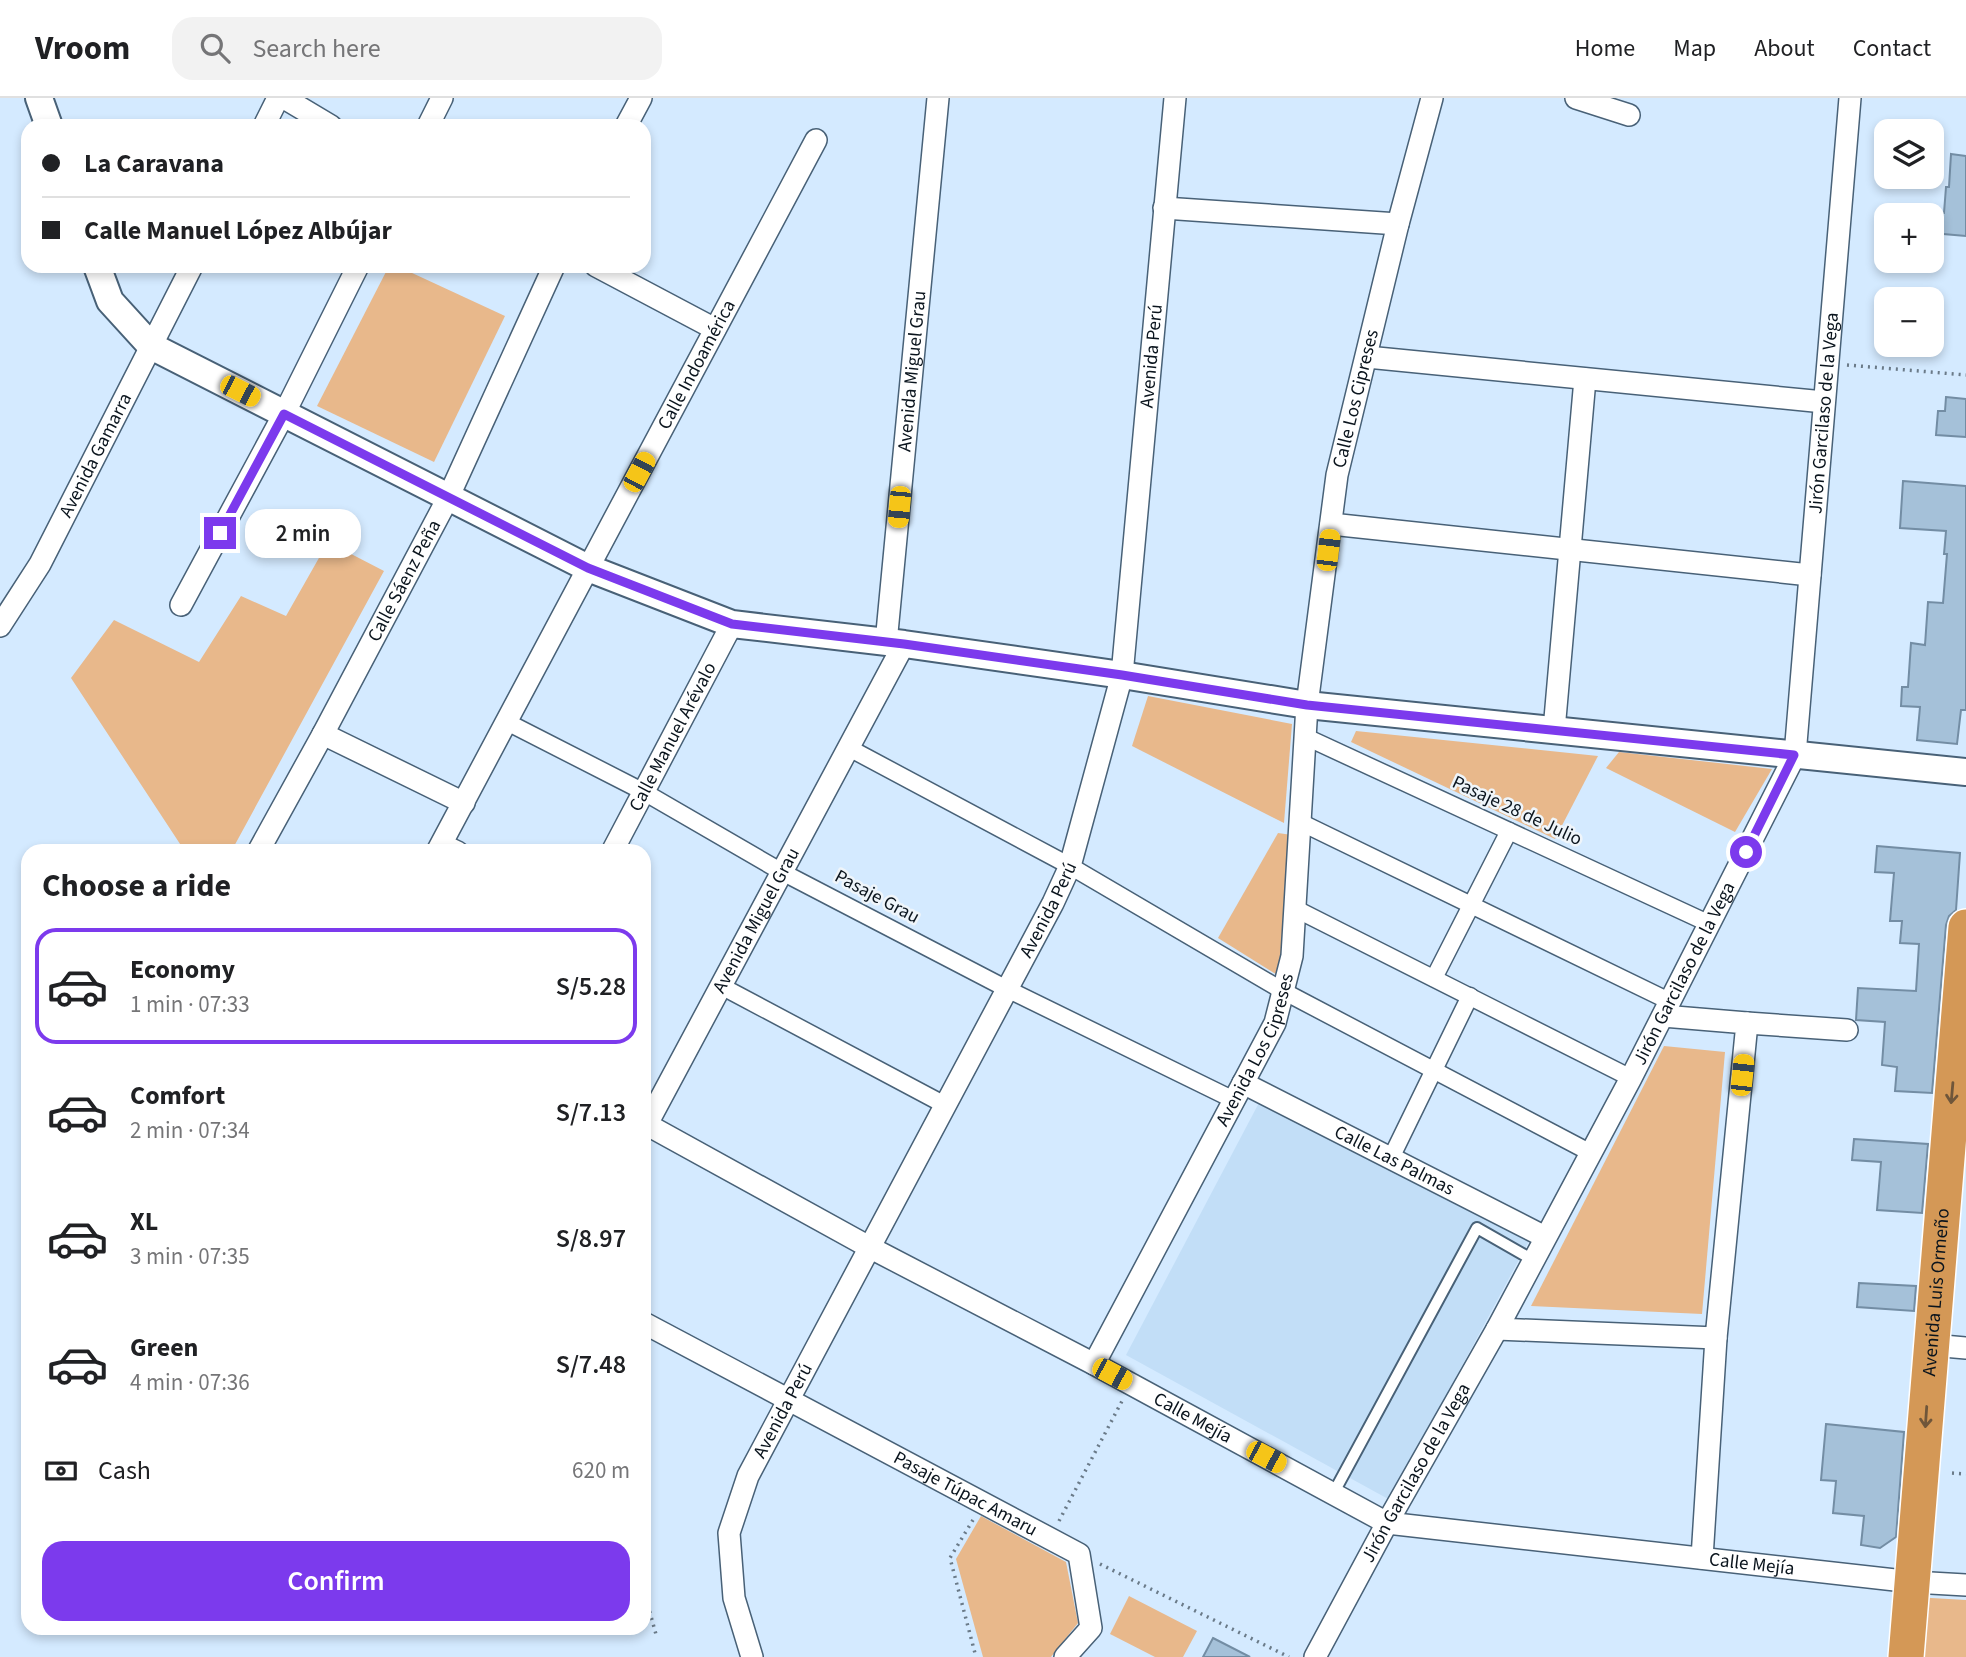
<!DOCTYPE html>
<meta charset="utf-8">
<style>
:root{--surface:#fff;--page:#f2f2f2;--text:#202124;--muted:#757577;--line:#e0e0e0;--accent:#7c3aed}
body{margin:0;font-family:"Source Sans 3",sans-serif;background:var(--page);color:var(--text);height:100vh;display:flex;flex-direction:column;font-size:26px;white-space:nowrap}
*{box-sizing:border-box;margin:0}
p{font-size:23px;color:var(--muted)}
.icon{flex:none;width:38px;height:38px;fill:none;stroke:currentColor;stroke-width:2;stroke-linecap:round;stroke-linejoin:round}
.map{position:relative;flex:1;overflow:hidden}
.details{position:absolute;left:21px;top:746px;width:630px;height:791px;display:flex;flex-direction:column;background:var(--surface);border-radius:21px;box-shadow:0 4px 10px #0003}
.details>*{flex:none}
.guide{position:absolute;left:21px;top:21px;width:630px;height:154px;border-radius:21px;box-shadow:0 4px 10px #0003;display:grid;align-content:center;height:154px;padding:0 21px;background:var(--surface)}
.tools{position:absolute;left:1874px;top:21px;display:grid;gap:14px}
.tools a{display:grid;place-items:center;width:70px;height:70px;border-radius:14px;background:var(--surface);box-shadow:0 4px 10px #0003;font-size:35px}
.end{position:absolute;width:32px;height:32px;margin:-16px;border:9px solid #7c3aed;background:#fff;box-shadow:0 0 0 4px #fff}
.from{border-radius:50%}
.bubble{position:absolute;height:49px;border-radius:21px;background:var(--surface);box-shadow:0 4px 10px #0003;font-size:23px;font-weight:600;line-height:49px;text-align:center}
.car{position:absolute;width:21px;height:42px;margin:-21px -10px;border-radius:9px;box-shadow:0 0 5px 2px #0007;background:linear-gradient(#f5c518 24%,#345 0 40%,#f5c518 0 76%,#345 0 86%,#f5c518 0)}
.guide b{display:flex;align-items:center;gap:24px;height:66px;font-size:26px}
.guide b+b{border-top:2px solid var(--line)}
.guide i{width:18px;height:18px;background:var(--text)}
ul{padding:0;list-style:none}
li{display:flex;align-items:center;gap:21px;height:116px;margin:0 14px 10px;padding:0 7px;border:4px solid transparent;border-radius:21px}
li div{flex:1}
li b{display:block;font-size:26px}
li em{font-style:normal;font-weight:600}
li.current{border-color:var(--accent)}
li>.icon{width:63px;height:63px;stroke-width:1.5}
h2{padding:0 21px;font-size:32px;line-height:84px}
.pay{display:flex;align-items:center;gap:18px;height:77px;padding:0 21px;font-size:26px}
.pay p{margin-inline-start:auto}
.button{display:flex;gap:14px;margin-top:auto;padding:14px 21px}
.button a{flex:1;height:80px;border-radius:21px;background:var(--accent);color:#fff;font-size:28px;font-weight:600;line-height:80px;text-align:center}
header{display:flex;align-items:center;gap:42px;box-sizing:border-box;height:98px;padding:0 35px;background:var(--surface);border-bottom:2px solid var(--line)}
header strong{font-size:33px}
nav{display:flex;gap:38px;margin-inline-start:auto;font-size:24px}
.search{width:490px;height:63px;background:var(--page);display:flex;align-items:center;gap:18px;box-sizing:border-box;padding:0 24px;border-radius:21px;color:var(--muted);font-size:26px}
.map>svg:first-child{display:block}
</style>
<header>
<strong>Vroom</strong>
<div class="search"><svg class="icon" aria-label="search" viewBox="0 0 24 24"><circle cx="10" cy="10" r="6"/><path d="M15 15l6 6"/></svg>Search here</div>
<nav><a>Home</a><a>Map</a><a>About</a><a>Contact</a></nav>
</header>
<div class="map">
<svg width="1966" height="1559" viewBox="0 0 1966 1559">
<rect width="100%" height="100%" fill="#d4eaff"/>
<!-- built -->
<path fill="#c2def7" d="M1261,1001l268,142 -139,259 -264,-145z"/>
<!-- green -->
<g fill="#e8b88b">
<path d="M389,168h8l108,50 -71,146 -117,-56z"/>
<path d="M328,444l56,29 -152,279h-48l-113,-172 43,-58 85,42 42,-66 45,20z"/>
<path d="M1148,598l144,28 -8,99 -152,-77z"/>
<path d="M1356,633l242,25 -43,83 -204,-97z"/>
<path d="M1619,654l153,17 -37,63 -129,-64z"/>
<path d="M1278,735l14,2 -13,141 -61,-38z"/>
<path d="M1664,948l61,6 -23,262 -171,-8z"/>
<path d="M981,1418l85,46 12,61 -27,34h-68l-27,-98z"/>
<path d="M1129,1498l68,35 -14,26h-28l-45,-23z"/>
<path d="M1914,1499l52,3v57h-56z"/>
</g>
<!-- building -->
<g fill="#a5c1d9" stroke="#738da4" stroke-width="2">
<path d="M1951,56l15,2v80l-34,-3v-21l12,1 2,-26h3z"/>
<path d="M1946,299l20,2v38l-30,-2 2,-24h7z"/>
<path d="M1903,383l63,5v224h-5l-4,34 -40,-4 3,-33 -19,-1 1,-19h6l3,-44 14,2 3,-43 15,1 4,-49h-3l2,-23 -46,-3z"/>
<path d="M1877,748l83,7 -4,57 -7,6 -3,9 -14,168 -37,-2 2,-24 -15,-2 3,-43 -29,-2 2,-32 58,3 3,-47 -19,-1 2,-22h-12l4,-48 -19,-1z"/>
<path d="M1854,1041l74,5 -6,69 -45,-3 4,-48 -29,-2z"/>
<path d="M1859,1185l57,3 -2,25 -57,-4z"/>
<path d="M1826,1326l78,8 -8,105 -16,11 -19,-3 3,-29 -31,-3 3,-32 -15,-1z"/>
<path d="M1213,1540l37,19h-47z"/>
</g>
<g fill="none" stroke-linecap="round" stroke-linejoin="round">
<defs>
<path id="service" d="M1333,1396l144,-266 56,32"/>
<g id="pedestrian">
<path d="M507,624l137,70 138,80 225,117 227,111"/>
<path d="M1306,639l404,187"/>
<path d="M849,650l221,118 213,125 308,162"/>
<path d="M1300,724l371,180"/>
<path d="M442,744l17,8"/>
<path d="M1294,810l337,170"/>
<path d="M1434,880l75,-147"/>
<path d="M721,888l224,119"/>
<path d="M1391,1060l79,-162"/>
</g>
<g id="minor">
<path d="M284,0l47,28"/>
<path d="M1576,0l53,17"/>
<path d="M264,28l14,-28"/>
<path d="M428,28l14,-28"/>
<path d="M626,28l15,-28"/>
<path d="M1164,110l234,16"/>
<path d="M596,168l119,63"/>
<path d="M1367,259l457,45"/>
<path d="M1331,426l479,51"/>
<path d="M181,507l103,-191 74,-148"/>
<path id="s1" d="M0,528l40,-62 152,-298"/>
<path id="s2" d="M886,545l52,-545"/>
<path d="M1554,632l31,-351"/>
<path d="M323,636l141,69"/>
<path id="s3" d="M259,752l64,-116 125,-236 106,-232"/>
<path id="s4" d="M438,752l378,-710"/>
<path id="s5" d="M613,752l119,-226"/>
<path d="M1747,925l100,7"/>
<path id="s6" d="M1243,985l302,154"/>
<path id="s7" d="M644,1025l225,124 225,117 293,159 526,59 53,3"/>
<path id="s8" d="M647,1026l257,-480"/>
<path id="s9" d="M644,1225l435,231 12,74 -26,29"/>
<path d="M1497,1231l219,9 31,-315 -84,-7"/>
<path d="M1932,1247l34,3"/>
<path id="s10" d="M1094,1266l181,-341 17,-67 15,-251 30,-230 61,-251 34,-126"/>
<path d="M1702,1460l14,-220"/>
<path id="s11" d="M752,1559l-18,-59 -5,-65 19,-57 305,-573 17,-37 52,-191 53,-577"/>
<path id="s12" d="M1315,1559l72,-134 110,-194 134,-251 164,-323 55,-657"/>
</g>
<g id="tertiary">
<path d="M39,0l10,28"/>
<path d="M97,168l13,35 41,45 437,222 144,56 172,20 218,31 185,30 659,67"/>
</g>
<g id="trunk">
<path id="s13" d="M1906,1559l60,-730"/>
</g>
</defs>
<!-- service casing -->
<use href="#service" stroke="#486177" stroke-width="14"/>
<!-- pedestrian casing -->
<use href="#pedestrian" stroke="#486177" stroke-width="19"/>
<!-- minor casing -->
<use href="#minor" stroke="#486177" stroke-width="24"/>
<!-- tertiary casing -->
<use href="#tertiary" stroke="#486177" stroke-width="30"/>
<!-- trunk casing -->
<use href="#trunk" stroke="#fff" stroke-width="38"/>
<!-- path -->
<g stroke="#6a7a88" stroke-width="3.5" stroke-dasharray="2 5" stroke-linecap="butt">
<path d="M1847,267l119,10"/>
<path d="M1952,1375l14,1"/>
<path d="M973,1422l-23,38 26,99"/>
<path d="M1059,1423l63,-120"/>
<path d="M1100,1466l189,93"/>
<path d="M644,1493l13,47"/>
</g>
<!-- service -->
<use href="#service" stroke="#fff" stroke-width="10"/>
<!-- pedestrian -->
<use href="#pedestrian" stroke="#fff" stroke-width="16"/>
<!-- minor -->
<use href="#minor" stroke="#fff" stroke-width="21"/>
<!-- tertiary -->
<use href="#tertiary" stroke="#fff" stroke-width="26"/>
<!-- trunk -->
<use href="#trunk" stroke="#d49856" stroke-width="35"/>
</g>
<!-- one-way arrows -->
<defs><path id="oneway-shaft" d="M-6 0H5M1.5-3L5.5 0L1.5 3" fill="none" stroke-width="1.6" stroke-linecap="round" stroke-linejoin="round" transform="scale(1.75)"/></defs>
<g stroke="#6f563a">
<use href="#oneway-shaft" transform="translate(1952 995) rotate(95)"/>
<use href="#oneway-shaft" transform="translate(1926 1319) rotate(94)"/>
</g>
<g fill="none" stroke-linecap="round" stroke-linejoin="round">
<!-- route -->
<path stroke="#7c3aed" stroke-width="9" d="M220,435l64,-119 304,154 144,56 172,20 218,31 185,30 487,50 -48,97"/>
</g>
<g text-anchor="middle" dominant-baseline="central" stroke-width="5" stroke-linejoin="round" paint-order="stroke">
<!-- street labels -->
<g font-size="19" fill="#0a141d" stroke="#eff5fa">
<text stroke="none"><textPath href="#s11" startOffset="1395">Avenida Perú</textPath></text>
<text stroke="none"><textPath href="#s4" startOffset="550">Calle Indoamérica</textPath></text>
<text stroke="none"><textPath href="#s2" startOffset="273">Avenida Miguel Grau</textPath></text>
<text stroke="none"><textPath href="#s10" startOffset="1017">Calle Los Cipreses</textPath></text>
<text stroke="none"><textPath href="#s12" startOffset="1365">Jirón Garcilaso de la Vega</textPath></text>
<text stroke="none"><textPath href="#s1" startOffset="196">Avenida Gamarra</textPath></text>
<text stroke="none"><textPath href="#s3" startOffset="306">Calle Sáenz Peña</textPath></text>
<text stroke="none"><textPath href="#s5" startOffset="128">Calle Manuel Arévalo</textPath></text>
<text transform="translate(1517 713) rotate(25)">Pasaje 28 de Julio</text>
<text transform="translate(877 799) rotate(28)">Pasaje Grau</text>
<text stroke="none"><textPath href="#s11" startOffset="828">Avenida Perú</textPath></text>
<text stroke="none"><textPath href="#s8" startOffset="231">Avenida Miguel Grau</textPath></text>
<text stroke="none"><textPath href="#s12" startOffset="777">Jirón Garcilaso de la Vega</textPath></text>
<text stroke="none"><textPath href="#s10" startOffset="354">Avenida Los Cipreses</textPath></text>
<text stroke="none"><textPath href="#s6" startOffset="170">Calle Las Palmas</textPath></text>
<text stroke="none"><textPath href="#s13" startOffset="366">Avenida Luis Ormeño</textPath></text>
<text stroke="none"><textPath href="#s11" startOffset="261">Avenida Perú</textPath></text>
<text stroke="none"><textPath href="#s7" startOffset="623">Calle Mejía</textPath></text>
<text stroke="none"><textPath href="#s12" startOffset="210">Jirón Garcilaso de la Vega</textPath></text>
<text stroke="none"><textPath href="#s9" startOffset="364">Pasaje Túpac Amaru</textPath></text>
<text stroke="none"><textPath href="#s7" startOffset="1211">Calle Mejía</textPath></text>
</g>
</g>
</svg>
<div class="tools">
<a><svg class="icon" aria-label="layers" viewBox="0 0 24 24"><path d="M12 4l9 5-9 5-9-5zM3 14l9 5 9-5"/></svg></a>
<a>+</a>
<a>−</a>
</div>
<i class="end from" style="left:1746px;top:754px"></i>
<i class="end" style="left:220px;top:435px"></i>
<div class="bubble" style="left:245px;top:411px;width:116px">2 min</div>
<i class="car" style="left:240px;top:293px;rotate:117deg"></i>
<i class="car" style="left:639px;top:374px;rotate:28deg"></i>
<i class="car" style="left:899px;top:409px;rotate:185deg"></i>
<i class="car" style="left:1328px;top:452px;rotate:7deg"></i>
<i class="car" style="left:1742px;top:977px;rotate:6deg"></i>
<i class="car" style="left:1112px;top:1276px;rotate:118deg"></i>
<i class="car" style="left:1266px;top:1359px;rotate:118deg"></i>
<div class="guide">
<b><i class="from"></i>La Caravana</b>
<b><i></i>Calle Manuel López Albújar</b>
</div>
<section class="details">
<h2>Choose a ride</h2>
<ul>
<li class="current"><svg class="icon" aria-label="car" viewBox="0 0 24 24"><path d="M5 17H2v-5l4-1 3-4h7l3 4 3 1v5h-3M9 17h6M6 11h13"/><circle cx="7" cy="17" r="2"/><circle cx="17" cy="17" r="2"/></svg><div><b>Economy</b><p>1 min · 07:33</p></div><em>S/5.28</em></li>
<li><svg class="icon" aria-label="car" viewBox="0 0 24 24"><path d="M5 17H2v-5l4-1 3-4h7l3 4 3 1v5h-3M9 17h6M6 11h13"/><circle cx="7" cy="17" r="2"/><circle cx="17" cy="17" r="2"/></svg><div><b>Comfort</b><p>2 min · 07:34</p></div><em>S/7.13</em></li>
<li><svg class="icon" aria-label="car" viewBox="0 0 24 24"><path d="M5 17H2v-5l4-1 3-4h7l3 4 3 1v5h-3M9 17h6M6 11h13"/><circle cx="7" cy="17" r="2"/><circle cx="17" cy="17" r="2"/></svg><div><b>XL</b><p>3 min · 07:35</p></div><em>S/8.97</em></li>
<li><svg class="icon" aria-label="car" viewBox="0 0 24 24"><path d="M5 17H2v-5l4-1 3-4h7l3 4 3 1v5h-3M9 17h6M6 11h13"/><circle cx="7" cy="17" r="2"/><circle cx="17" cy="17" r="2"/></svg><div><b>Green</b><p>4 min · 07:36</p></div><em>S/7.48</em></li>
</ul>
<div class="pay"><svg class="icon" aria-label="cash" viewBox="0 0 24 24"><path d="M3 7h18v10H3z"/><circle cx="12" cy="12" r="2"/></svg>Cash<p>620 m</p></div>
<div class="button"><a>Confirm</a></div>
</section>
</div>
